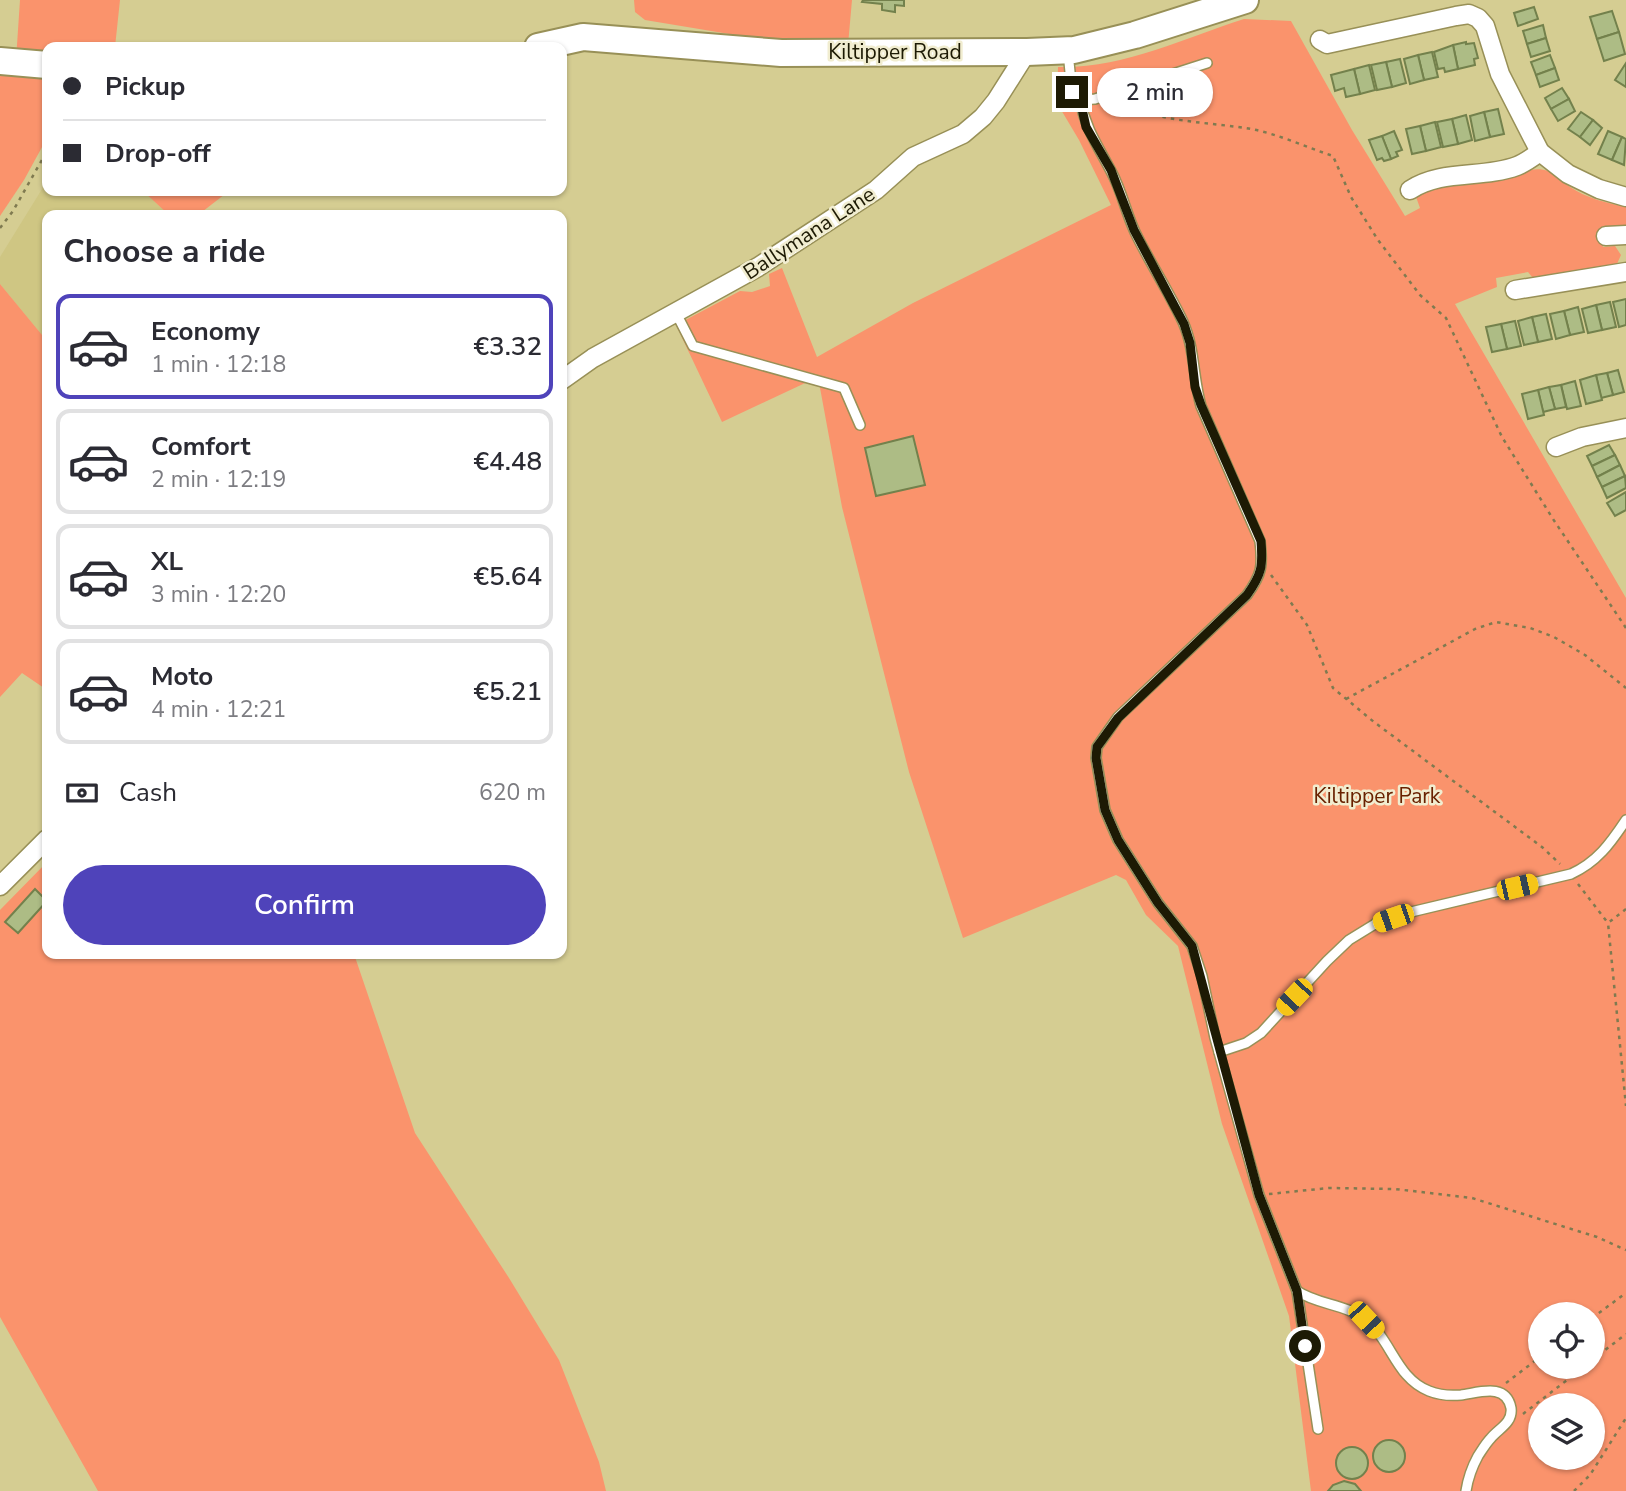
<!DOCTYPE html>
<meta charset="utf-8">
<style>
:root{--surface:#fff;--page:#f7f7f7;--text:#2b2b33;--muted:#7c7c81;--line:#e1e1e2;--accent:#4f43ba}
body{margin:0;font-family:"Nunito Sans",sans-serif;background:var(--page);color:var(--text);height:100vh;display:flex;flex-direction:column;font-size:26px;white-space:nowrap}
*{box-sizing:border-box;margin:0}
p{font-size:23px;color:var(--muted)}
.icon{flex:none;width:38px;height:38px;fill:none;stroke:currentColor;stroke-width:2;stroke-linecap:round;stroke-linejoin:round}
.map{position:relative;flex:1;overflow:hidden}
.sheet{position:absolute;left:42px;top:210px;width:525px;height:749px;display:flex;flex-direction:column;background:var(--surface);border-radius:14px;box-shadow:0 2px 5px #0004}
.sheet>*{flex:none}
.banner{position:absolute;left:42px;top:42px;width:525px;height:154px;border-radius:14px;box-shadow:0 2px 5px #0004;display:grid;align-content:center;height:154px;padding:0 21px;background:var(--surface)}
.controls{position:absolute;left:1528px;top:1302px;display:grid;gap:14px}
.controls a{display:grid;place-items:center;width:77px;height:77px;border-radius:50%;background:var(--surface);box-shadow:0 2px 5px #0004;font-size:35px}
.end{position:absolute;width:32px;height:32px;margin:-16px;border:9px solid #1d1a04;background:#fff;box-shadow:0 0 0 4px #fff}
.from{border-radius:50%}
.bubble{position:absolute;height:49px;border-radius:24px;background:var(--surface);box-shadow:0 2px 5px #0004;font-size:23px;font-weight:600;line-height:49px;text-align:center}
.car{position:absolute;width:21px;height:42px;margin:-21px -10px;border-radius:9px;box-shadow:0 0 5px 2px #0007;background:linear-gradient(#f5c518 24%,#345 0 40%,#f5c518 0 76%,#345 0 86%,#f5c518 0)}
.banner b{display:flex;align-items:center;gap:24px;height:66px;font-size:26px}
.banner b+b{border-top:2px solid var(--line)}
.banner i{width:18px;height:18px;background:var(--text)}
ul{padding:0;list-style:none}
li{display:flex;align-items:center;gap:21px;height:105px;margin:0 14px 10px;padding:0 7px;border:4px solid var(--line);border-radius:14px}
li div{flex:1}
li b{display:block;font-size:26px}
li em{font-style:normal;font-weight:600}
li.current{border-color:var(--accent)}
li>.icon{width:63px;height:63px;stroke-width:1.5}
h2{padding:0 21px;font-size:32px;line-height:84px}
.pay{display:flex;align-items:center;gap:18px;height:77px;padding:0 21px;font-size:26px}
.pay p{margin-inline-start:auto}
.primary-button{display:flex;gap:14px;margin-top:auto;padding:14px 21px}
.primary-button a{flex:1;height:80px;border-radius:42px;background:var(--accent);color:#fff;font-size:28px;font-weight:600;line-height:80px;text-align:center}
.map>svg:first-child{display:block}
</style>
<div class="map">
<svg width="1626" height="1491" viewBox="0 0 1626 1491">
<rect width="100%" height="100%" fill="#d5cd92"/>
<!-- built -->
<path fill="#cfc683" d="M47,181v10h96l26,24h-122v126l-47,-57v-27z"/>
<!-- green -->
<g fill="#fa936c" fill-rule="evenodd">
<path d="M20,0h100l-5,47h-68v14l-31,-1z"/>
<path d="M634,0h218l-4,45 -70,-3 -133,-22 -10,-8z"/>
<path d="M1244,19l47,2 61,109 53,86 15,-8 -5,-14c27,-13 57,-8 85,-15 16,-3 31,-14 48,-8 9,3 14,11 22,16 16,11 37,16 56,20v20l-25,2 2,18 12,-1 6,9 -5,11 -73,12h-10l-5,-6 -32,6 1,9 -42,17 171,294v893h-315l-22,-175 -67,-192 -44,-178 -32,-31 -20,-35 -10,-5 -153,63 -54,-166 -67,-265 -24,-130 -96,45 -46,-97 64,-34 12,1 18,-6 -1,-12 13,-6 35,89 96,-54 198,-98 -32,-65 -22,-37 1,-36c63,2 127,-29 186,-48zM1540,1314h52v53h-52zM1540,1405h52v53h-52z"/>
<path d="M0,73l47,2v63l-23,42 -24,36z"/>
<path d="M143,191h86l-31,24h-29z"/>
<path d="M0,284l47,57v349l-25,-17 -22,24z"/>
<path d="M47,862v92h307l61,179 94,145 50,82 40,102 7,29h-508l-98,-174v-407z"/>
</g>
<!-- building -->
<g fill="#adbc85" stroke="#73814c" stroke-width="2">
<path d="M863,0h41v6l-9,-1v7l-13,-2v-6l-20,-2z"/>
<path d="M1534,7l4,12 -20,7 -4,-13z"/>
<path d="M1612,11l7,21 -22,7 -7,-22z"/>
<path d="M1543,25l3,13 -19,6 -4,-13z"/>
<path d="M1619,32l6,22 -21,7 -7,-22z"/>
<path d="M1546,38l4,13 -19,6 -4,-13z"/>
<path d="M1466,42v2l8,-1 4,15 -4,1 1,6 -17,4 -5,-24z"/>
<path d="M1453,45l5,24 -13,3 -1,-4 -6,1 -4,-17z"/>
<path d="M1432,52l6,25 -14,3 -6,-25z"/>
<path d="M1418,55l6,25 -14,4 -6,-25z"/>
<path d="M1550,55l5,13 -19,7 -5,-13z"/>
<path d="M1400,59l6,24 -14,4 -6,-25z"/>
<path d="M1386,62l6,25 -15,3 -6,-25z"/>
<path d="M1626,63v24l-11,-7z"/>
<path d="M1369,65l6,25 -15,4 -6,-25z"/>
<path d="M1555,68l4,12 -19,7 -4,-12z"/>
<path d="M1354,69l6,25 -14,3 -2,-9 -9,3 -4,-16z"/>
<path d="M1562,88l7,11 -18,10 -6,-11z"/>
<path d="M1569,99l6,12 -17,10 -7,-12z"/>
<path d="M1498,109l6,25 -14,3 -6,-25z"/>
<path d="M1484,112l6,25 -15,4 -5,-25z"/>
<path d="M1581,112l12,8 -13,17 -12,-8z"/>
<path d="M1466,115l6,25 -14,4 -6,-25z"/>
<path d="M1452,119l6,25 -15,3 -6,-25z"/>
<path d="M1593,120l9,8 -12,17 -10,-8z"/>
<path d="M1435,122l6,25 -15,4 -6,-25z"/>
<path d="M1420,126l6,25 -14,3 -6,-25z"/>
<path d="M1394,131l8,19 -6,2 2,4 -7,3 -9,-23z"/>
<path d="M1608,131l14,6 -10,23 -14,-6z"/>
<path d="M1382,136l9,23 -7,2 -2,-3 -5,2 -8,-20z"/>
<path d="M1622,137l4,2 -2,26 -12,-5z"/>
<path d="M1626,299v26l-7,2 -6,-25z"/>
<path d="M1610,302l6,25 -14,3 -6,-25z"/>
<path d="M1596,305l6,25 -14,3 -6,-24z"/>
<path d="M1578,307l6,25 -14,3 -6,-24z"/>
<path d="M1564,311l6,24 -14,4 -6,-25z"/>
<path d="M1546,314l6,25 -14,3 -6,-25z"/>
<path d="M1532,317l6,25 -14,3 -6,-24z"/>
<path d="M1515,321l6,25 -14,3 -6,-25z"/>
<path d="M1501,324l6,25 -15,3 -6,-25z"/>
<path d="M1618,370l6,22 -11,3 -6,-22z"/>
<path d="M1607,373l6,22 -12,3 -5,-23z"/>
<path d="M1596,375l6,25 -16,4 -6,-24z"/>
<path d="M1575,381l6,25 -14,3 -6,-24z"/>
<path d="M1561,385l5,22 -11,2 -6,-22z"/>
<path d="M1549,387l6,22 -12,3 -5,-22z"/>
<path d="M1538,390l6,25 -16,4 -6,-25z"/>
<path d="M913,436l12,49 -49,11 -11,-48z"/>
<path d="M1609,445l6,10 -23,11 -5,-10z"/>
<path d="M1615,455l5,10 -23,12 -5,-11z"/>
<path d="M1620,465l5,11 -23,11 -5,-10z"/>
<path d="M1625,476l1,12 -19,10 -5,-11z"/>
<path d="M1626,492v18l-11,6 -8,-13z"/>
<path d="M35,889l12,12 -29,32 -13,-11z"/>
<circle cx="1389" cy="1456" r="16"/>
<circle cx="1352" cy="1463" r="16"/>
<path d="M1344,1481l11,3 6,7h-33l5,-6z"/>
</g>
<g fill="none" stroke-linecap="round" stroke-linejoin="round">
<defs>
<g id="lane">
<path d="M1068,52l4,40 8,8 15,-1 112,-36"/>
<path d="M1080,100c6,30 18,46 32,73 10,19 14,40 23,59 15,31 34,60 48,90 12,27 10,56 18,84l59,135c3,25 2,33 -13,54l-129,122 -21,30 -1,11 9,52 13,30 40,63 34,43 10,30 13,62 44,157 38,96 21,138"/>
<path d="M676,313l17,33 151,42 16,37"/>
<path d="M1219,1052l27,-9 15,-10 66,-72 22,-21 26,-16 36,-12 160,-38c26,-12 39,-30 55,-54"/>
<path d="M1297,1291c21,14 49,13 69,29 26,21 30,58 63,71 10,4 21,5 32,4 17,-2 45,-13 50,13 2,15 -13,21 -20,30 -5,5 -9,12 -13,18 -6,11 -10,22 -12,35"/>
</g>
<g id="street">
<path d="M1320,40l7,4 129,-28 13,-2 9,4 7,8 15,48 40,78 28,22 31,15 27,8"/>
<path d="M1410,190c32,-21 72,-11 107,-24 8,-3 16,-9 23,-14"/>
<path d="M1606,236l20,-1"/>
<path d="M1515,290l111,-18"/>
<path d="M562,380l31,-22 165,-91 118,-77 37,-33 50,-23 20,-17 13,-16 31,-49"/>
<path d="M1556,447l26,-10 44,-9"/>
<path d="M0,886l47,-47"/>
</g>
<g id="secondary">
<path d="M538,47l45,-10 198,16 246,-1 47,-2 61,-15 110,-35"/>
<path d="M0,61l47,4"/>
</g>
</defs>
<!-- lane casing -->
<use href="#lane" stroke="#989057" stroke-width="12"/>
<!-- street casing -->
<use href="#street" stroke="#989057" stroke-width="21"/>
<!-- secondary casing -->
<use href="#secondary" stroke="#989057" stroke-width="30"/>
<!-- path -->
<g stroke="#7f7a50" stroke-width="2.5" stroke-dasharray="3.5 5" stroke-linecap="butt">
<path d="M1127,99l2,7c37,17 82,16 122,23 27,5 55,18 82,27l18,41 27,43 42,55 26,23 56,119 51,82 73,109"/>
<path d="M0,228l13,-17 34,-60"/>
<path d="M1271,575l36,50 26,63 41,34 168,125 18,17"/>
<path d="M1346,699l129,-70 21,-7 34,6 24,9 31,18 41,33"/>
<path d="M1578,884l30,39"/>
<path d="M1626,909l-18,14 18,183"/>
<path d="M1269,1194l60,-6 66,1 77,9 125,39 29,13"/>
<path d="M1592,1318l34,-25"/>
<path d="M1592,1360l34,-26"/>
<path d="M1506,1383l34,-26"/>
<path d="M1523,1414l61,-47"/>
<path d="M1574,1491l16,-16 36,-57"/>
</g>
<!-- lane -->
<use href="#lane" stroke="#fff" stroke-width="9"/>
<!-- street -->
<use href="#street" stroke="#fff" stroke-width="18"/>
<!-- secondary -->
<use href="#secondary" stroke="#fff" stroke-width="26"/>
</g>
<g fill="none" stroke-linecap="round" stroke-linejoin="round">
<!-- route -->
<path stroke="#1d1a04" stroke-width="9" d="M1072,92l8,8 6,27 25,43 23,60 50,94 6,19 5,44 6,18 60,136c2,25 1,33 -14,54l-129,123 -21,29 -1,11 9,52 13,30 40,63 34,43 67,249 38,96 8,55"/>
</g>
<g text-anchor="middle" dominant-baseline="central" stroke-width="5" stroke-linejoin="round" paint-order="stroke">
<!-- street labels -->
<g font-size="21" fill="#1d1a04" stroke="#f1edd0">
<text x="895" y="52">Kiltipper Road</text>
<text transform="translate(809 233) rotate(-33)">Ballymana Lane</text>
</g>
<!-- park labels -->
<g font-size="21" fill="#692100" stroke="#f1edd0">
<text x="1377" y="796">Kiltipper Park</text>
</g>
</g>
</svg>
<div class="controls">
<a><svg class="icon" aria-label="locate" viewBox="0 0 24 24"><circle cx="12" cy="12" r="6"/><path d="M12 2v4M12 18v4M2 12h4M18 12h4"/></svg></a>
<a><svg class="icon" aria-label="layers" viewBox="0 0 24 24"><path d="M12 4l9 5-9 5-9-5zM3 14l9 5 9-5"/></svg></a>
</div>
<i class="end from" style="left:1305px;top:1346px"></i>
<i class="end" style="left:1072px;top:92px"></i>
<div class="bubble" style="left:1097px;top:68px;width:116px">2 min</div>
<i class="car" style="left:1517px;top:887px;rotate:77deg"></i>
<i class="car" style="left:1393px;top:918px;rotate:251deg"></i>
<i class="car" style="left:1294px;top:997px;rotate:223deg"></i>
<i class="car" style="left:1366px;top:1320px;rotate:137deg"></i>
<div class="banner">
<b><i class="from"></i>Pickup</b>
<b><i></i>Drop-off</b>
</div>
<section class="sheet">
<h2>Choose a ride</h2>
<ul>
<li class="current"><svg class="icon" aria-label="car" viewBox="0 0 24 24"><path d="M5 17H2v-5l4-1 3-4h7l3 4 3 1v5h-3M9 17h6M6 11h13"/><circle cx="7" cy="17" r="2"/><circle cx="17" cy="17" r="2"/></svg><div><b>Economy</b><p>1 min · 12:18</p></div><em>€3.32</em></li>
<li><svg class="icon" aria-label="car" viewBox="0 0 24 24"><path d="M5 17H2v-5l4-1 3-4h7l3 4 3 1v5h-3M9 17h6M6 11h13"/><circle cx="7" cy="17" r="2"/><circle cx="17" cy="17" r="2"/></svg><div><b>Comfort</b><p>2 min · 12:19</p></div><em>€4.48</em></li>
<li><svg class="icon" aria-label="car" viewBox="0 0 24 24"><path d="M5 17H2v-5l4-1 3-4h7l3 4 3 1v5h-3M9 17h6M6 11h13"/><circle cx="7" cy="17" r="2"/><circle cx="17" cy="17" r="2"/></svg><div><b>XL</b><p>3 min · 12:20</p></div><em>€5.64</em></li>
<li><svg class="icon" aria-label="car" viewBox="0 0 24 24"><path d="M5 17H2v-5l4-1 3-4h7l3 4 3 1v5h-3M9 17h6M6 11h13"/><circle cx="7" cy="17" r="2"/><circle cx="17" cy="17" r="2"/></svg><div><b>Moto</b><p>4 min · 12:21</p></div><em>€5.21</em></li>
</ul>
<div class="pay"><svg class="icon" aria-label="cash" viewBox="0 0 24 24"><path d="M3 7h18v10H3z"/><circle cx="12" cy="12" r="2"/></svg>Cash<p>620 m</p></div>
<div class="primary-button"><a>Confirm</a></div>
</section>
</div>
